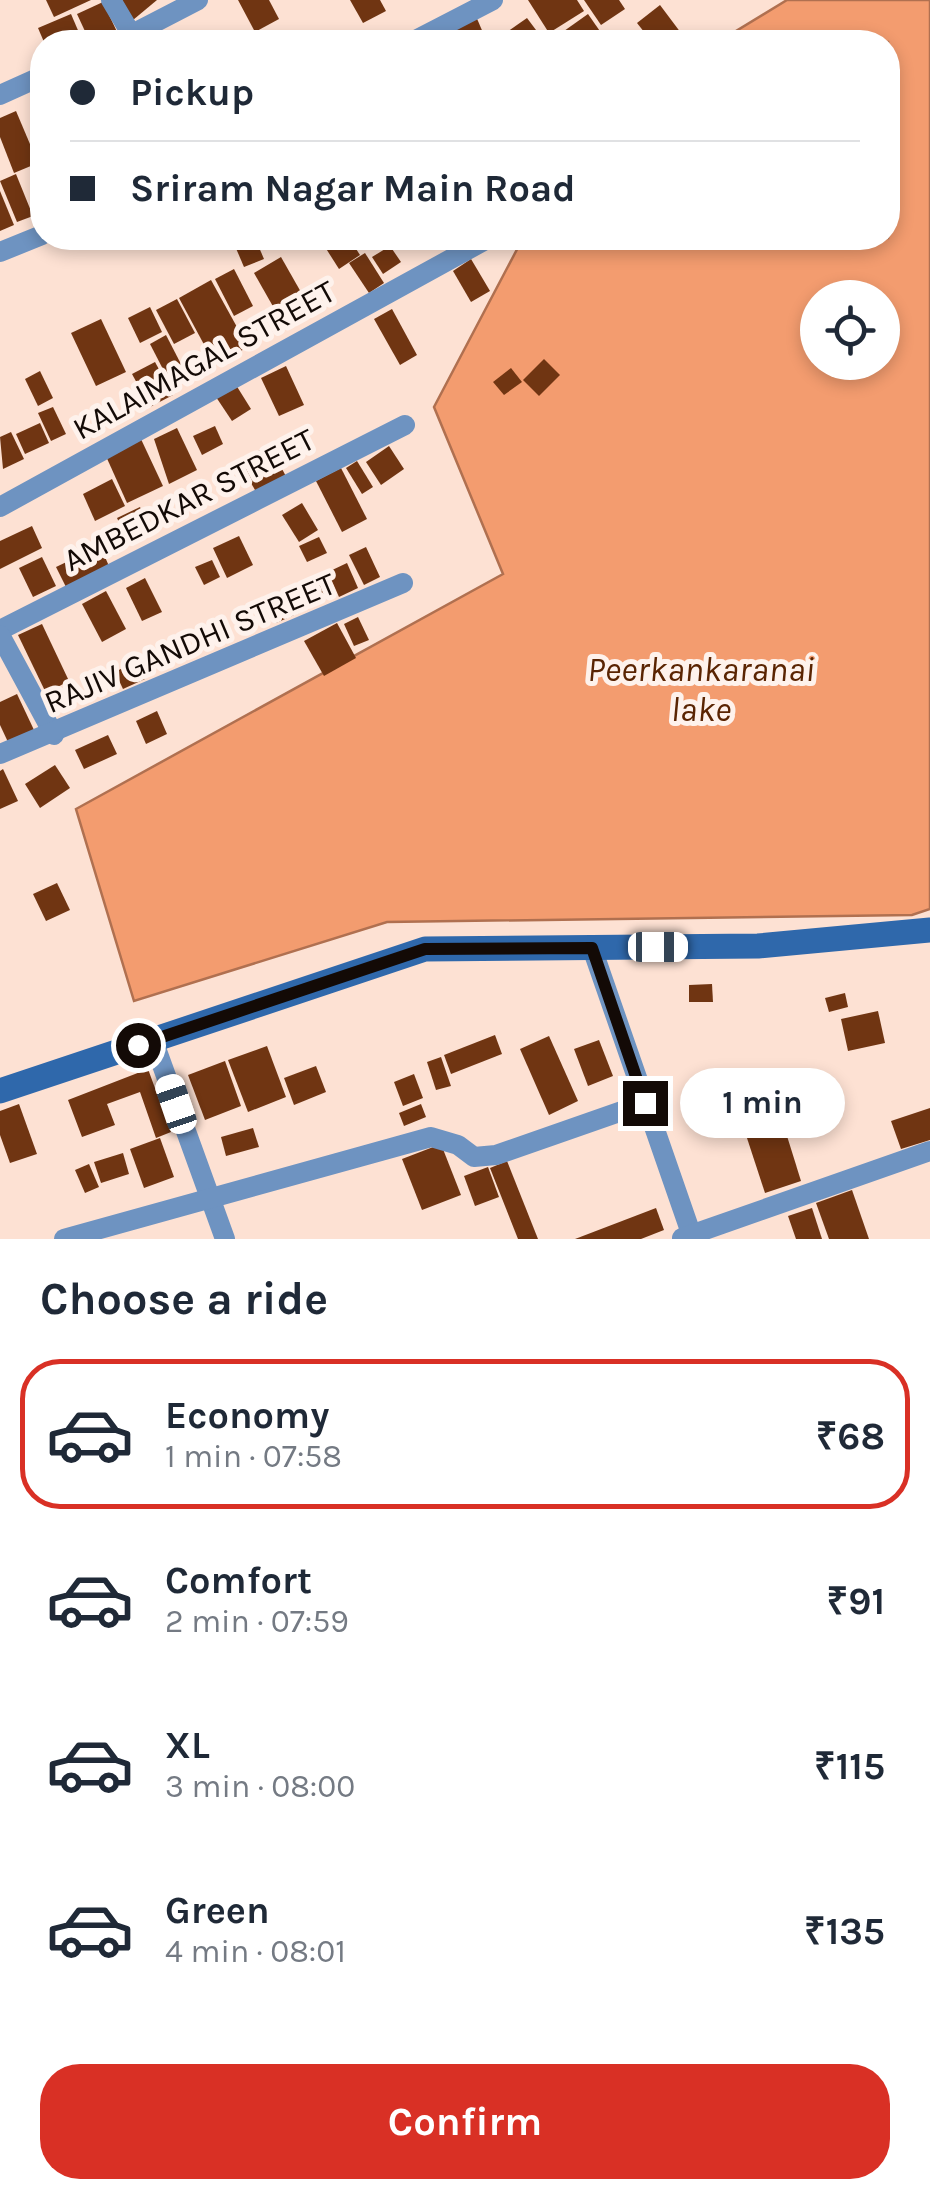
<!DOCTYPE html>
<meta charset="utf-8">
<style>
:root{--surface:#fff;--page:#f6f6f7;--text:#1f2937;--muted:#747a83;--line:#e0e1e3;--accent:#d93025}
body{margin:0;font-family:Karla,sans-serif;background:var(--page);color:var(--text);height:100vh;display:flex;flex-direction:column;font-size:38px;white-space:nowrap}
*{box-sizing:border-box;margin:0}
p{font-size:32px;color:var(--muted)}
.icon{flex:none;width:55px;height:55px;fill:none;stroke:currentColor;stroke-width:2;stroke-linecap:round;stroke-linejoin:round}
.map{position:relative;height:1239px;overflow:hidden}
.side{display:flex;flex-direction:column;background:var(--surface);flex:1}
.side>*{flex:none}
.hud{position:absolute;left:30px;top:30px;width:870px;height:220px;border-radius:40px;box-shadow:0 5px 15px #0003;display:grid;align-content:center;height:220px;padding:0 40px;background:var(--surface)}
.fabs{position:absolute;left:800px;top:280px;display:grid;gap:20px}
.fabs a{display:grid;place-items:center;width:100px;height:100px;border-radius:50%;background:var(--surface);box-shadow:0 5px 15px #0003;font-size:50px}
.end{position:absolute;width:45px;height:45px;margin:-22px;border:12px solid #130a06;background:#fff;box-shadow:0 0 0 5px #fff}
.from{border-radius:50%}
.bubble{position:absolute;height:70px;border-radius:35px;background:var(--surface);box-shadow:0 5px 15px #0003;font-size:32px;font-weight:700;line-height:70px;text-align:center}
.car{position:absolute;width:30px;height:60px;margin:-30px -15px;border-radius:12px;box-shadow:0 0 8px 2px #0007;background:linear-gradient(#fff 24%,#345 0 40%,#fff 0 76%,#345 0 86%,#fff 0)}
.hud b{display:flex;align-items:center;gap:35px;height:95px;font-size:38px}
.hud b+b{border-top:2px solid var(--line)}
.hud i{width:25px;height:25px;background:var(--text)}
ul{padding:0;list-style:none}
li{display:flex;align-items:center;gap:30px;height:150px;margin:0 20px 15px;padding:0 20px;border:5px solid transparent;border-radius:40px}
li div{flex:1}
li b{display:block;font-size:38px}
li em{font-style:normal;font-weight:700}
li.current{border-color:var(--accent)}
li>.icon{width:90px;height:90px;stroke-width:1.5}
h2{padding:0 40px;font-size:45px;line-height:120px}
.button{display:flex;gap:20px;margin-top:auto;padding:20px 40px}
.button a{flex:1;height:115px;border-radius:40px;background:var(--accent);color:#fff;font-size:40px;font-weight:700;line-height:115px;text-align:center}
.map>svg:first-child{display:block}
</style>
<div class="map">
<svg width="930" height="1239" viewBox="0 0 930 1239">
<rect width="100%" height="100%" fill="#fde1d3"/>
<!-- water -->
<path fill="#f39c6f" stroke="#b07050" stroke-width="2.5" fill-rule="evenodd" d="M787,0h143v909l-18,6 -525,7 -253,79 -58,-192 427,-235 -69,-167 89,-169h365v-196h-170zM818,298h64v64h-64z"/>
<!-- building -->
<g fill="#703512">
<path d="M46,0h45l-37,17z"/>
<path d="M122,0h35l-24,20z"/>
<path d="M238,0h31l10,19 -24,13z"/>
<path d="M350,0h30l6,11 -23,12z"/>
<path d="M528,0h49l7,11 -35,22z"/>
<path d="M584,0h35l6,9 -24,16z"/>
<path d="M103,2l15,32 -28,8 -13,-28z"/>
<path d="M660,5l24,32 -7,5h-25l-15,-19z"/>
<path d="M71,14l12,28h-39l-6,-14z"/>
<path d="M475,14l12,28h-54l-3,-7z"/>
<path d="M588,14l16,23 -8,5h-34l-5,-6z"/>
<path d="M527,18l18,24h-39l-5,-6z"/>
<path d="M16,111l22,52 -24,10 -14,-36v-19z"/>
<path d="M16,174l17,42 -16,6 -17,-41z"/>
<path d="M0,191l14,34 -14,6z"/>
<path d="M255,238l9,21 -20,8 -9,-21z"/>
<path d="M341,238h8l11,17 -21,14 -14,-22z"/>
<path d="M390,246l11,16 -18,12 -11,-17z"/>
<path d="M365,253l19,30 -15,10 -20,-30z"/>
<path d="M281,257l25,44 -27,16 -25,-44z"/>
<path d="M471,259l19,32 -19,11 -18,-31z"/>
<path d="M234,269l19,37 -19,10 -19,-37z"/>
<path d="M211,280l37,67 -33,18 -36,-67z"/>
<path d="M177,299l18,34 -21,11 -18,-34z"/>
<path d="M150,307l12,25 -22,11 -12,-25z"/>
<path d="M392,309l25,46 -17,10 -26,-46z"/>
<path d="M101,319l25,53 -30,14 -25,-53z"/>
<path d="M166,335l16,31 -16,9 -16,-31z"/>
<path d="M544,359l16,16 -21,21 -16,-16z"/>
<path d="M155,362l18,33 -23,12 -18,-33z"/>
<path d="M286,366l18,39 -25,11 -18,-38z"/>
<path d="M511,368l11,14 -18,13 -11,-13z"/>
<path d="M40,371l13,27 -15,8 -13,-27z"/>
<path d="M236,385l15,24 -19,12 -16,-24z"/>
<path d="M53,407l13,27 -15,7 -13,-28z"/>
<path d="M40,423l9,20 -24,11 -9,-20z"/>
<path d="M215,426l8,18 -21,11 -9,-19z"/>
<path d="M177,428l20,42 -28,14 -15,-45z"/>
<path d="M11,432l13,27 -21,10 -3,-32z"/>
<path d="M140,437l23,49 -36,17 -22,-49z"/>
<path d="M269,445l19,35 -29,17 -20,-35z"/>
<path d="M389,446l15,23 -23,16 -15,-23z"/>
<path d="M357,461l16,26 -11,7 -16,-26z"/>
<path d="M341,468l26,51 -25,13 -26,-51z"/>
<path d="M112,479l13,27 -30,15 -12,-27z"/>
<path d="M302,503l16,27 -19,12 -17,-27z"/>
<path d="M140,507l9,19 -23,11 -9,-19z"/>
<path d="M32,526l10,22 -42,21v-28z"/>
<path d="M239,536l14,29 -26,13 -14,-30z"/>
<path d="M319,537l8,16 -20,9 -8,-16z"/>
<path d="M100,546l9,20 -43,21 -10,-20z"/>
<path d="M366,547l14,30 -16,8 -15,-30z"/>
<path d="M42,557l14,29 -23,11 -14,-29z"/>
<path d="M212,560l8,17 -16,8 -9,-18z"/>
<path d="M347,563l11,25 -19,9 -11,-25z"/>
<path d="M318,575l9,18 -25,12 -8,-18z"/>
<path d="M145,578l17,34 -20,9 -16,-33z"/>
<path d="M106,591l20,38 -24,13 -20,-38z"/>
<path d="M293,594l8,18 -25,11 -8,-18z"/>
<path d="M358,617l11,23 -15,6 -10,-22z"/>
<path d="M337,623l19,35 -32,18 -20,-35z"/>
<path d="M42,624l27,57 -23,12 -28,-58z"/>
<path d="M136,661l9,18 -22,10 -8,-17z"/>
<path d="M17,694l17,36 -26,12 -8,-17v-23z"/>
<path d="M157,711l10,23 -21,10 -10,-23z"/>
<path d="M108,735l9,19 -33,15 -9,-19z"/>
<path d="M55,765l15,23 -30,20 -15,-24z"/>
<path d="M3,769l15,32 -18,8v-38z"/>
<path d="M57,883l13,27 -24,11 -13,-27z"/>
<path d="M712,984l1,18h-24v-17z"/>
<path d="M845,993l3,14 -19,5 -4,-14z"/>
<path d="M878,1011l7,32 -37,8 -7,-32z"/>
<path d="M495,1035l7,19 -51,20 -7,-19z"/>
<path d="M549,1036l29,65 -29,14 -29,-66z"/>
<path d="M599,1040l14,36 -25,10 -14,-37z"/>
<path d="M267,1046l19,51 -38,15 -20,-52z"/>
<path d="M441,1057l10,29 -15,4 -9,-28z"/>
<path d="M225,1061l16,45 -36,14 -17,-45z"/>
<path d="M316,1066l10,26 -32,13 -10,-27z"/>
<path d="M148,1069l23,63 -15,6 -16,-46 -33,12 8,21 -33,12 -14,-37z"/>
<path d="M414,1074l9,24 -20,8 -9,-24z"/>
<path d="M765,1093l10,26 -10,4 -10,-26z"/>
<path d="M19,1104l18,50 -27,9 -10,-28v-24z"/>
<path d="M421,1104l5,13 -22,9 -5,-13z"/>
<path d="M930,1108v32l-29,9 -10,-28z"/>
<path d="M744,1112l7,17 -14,6 -7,-17z"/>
<path d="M783,1123l18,58 -36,12 -19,-58z"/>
<path d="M253,1128l6,19 -33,9 -5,-19z"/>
<path d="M160,1138l14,39 -30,11 -14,-39z"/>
<path d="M441,1144l20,51 -39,15 -20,-51z"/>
<path d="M123,1153l6,21 -28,9 -7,-21z"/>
<path d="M507,1161l31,78h-20l-28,-71z"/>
<path d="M89,1164l10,23 -14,6 -10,-23z"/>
<path d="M488,1167l11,30 -24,9 -11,-30z"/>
<path d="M852,1190l17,49h-40l-13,-36z"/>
<path d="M656,1208l8,22 -23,9h-66z"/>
<path d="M812,1208l10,31h-26l-8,-23z"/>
</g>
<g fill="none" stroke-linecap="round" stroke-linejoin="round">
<!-- street -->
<g stroke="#6e93c1" stroke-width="20">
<path d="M111,0l25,42"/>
<path d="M117,42l81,-42"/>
<path d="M412,42l81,-42"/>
<path d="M0,95l42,-19"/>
<path d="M0,252l42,-17"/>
<path d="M0,507l489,-269"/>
<path d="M0,630l405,-205"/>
<path d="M0,635l54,100"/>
<path d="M0,754l403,-171"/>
<path d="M592,948l101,291"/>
<path d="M153,1040l72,199"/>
<path d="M682,1238l248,-87"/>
<path d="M64,1239l367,-102 27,8 16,12 22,-2 149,-52"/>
</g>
<!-- secondary -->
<path stroke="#2f68ab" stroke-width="25" d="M0,1091l425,-142 333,-3 172,-16"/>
</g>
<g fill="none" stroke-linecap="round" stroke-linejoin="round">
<!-- route -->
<path stroke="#130a06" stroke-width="12" d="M138,1045l287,-96 167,-1 53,155"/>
</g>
<g text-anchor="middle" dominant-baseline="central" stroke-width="10" stroke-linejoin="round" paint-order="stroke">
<!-- street labels -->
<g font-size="32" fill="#130a06" stroke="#fef2ec">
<text transform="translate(204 360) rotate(-29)">KALAIMAGAL STREET</text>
<text transform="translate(189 500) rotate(-27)">AMBEDKAR STREET</text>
<text transform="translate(190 643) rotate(-23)">RAJIV GANDHI STREET</text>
</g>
<!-- water labels -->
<g font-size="35" font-style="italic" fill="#5a2402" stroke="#fef2ec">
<text x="701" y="669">Peerkankaranai<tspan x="701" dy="40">lake</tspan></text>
</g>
</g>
</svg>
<div class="fabs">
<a><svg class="icon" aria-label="locate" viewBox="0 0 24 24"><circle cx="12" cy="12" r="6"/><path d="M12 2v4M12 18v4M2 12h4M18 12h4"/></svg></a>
</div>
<i class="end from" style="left:138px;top:1045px"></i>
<i class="end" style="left:645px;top:1103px"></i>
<div class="bubble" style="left:680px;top:1068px;width:165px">1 min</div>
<i class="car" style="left:658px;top:947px;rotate:90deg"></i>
<i class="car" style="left:176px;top:1104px;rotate:341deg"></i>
<div class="hud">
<b><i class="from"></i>Pickup</b>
<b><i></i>Sriram Nagar Main Road</b>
</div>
</div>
<section class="side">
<h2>Choose a ride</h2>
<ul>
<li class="current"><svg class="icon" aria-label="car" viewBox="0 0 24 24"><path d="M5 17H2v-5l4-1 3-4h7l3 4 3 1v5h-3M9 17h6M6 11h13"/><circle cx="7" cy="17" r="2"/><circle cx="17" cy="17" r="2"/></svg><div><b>Economy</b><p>1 min · 07:58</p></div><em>₹68</em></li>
<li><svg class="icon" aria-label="car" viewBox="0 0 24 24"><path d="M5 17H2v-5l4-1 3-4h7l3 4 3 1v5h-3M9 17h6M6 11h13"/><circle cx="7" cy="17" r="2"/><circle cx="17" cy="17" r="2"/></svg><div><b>Comfort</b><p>2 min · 07:59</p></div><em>₹91</em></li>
<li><svg class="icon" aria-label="car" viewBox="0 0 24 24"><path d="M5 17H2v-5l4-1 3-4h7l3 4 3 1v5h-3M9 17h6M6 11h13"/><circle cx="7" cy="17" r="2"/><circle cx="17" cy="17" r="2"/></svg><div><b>XL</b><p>3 min · 08:00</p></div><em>₹115</em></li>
<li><svg class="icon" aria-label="car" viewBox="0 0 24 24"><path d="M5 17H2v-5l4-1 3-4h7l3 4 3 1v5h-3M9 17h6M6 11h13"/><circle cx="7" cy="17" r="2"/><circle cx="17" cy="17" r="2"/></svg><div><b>Green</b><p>4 min · 08:01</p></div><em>₹135</em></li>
</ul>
<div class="button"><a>Confirm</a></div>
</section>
